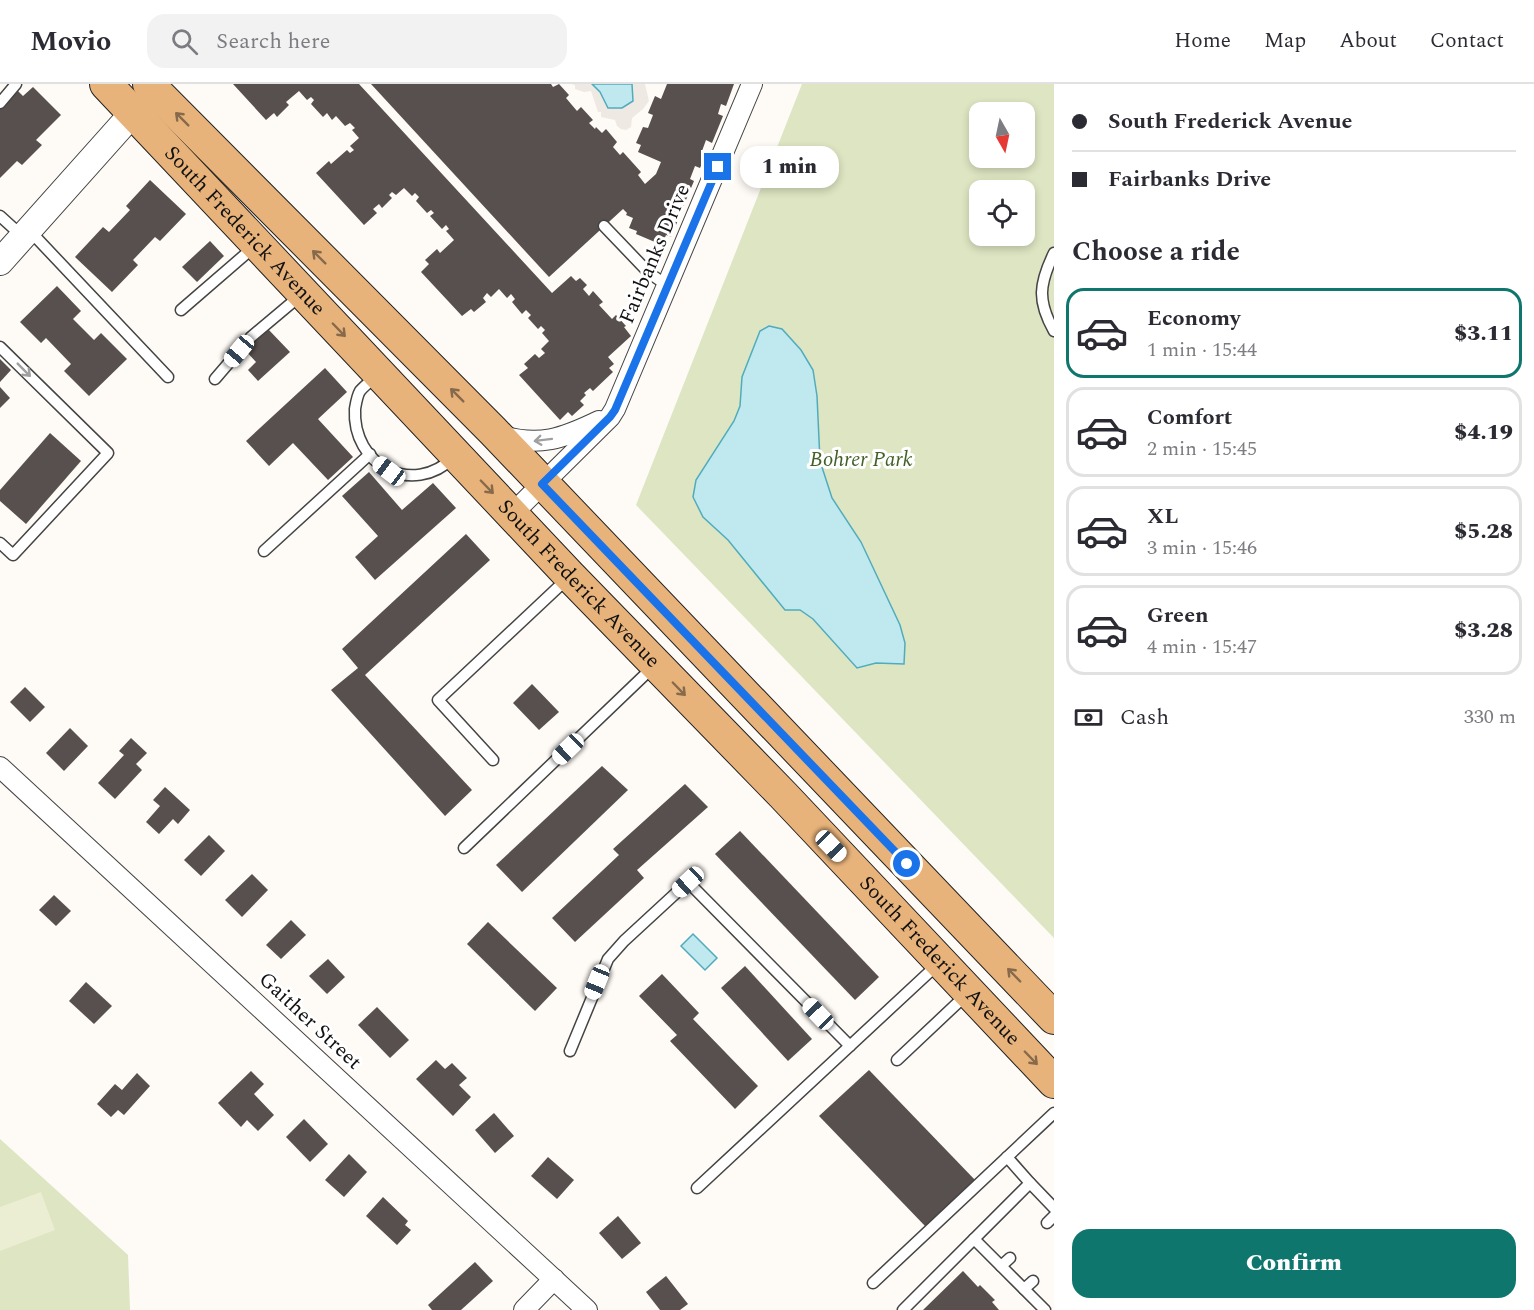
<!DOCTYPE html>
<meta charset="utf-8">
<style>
:root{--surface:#fff;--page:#f2f2f3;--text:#2b2b33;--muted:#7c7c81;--line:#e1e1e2;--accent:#0f766e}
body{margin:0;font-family:Spectral,serif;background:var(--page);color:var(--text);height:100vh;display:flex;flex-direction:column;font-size:22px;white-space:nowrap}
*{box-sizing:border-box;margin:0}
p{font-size:20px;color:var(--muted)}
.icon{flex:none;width:33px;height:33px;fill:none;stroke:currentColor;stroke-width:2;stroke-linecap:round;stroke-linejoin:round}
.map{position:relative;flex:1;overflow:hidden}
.details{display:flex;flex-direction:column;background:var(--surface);width:480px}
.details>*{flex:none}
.top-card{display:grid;align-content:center;height:132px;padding:0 18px;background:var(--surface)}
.needle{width:39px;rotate:171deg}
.controls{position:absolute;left:969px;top:18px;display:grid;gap:12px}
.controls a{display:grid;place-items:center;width:66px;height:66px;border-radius:12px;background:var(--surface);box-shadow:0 3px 9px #0003;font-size:30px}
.end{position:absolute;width:27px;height:27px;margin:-14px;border:8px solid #1a73e8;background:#fff;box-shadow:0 0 0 3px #fff}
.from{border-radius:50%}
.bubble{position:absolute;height:42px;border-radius:18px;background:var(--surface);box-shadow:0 3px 9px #0003;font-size:20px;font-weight:800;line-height:42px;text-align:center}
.car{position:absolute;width:18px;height:36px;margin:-18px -9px;border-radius:8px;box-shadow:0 0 4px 2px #0007;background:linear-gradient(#fff 24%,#345 0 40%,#fff 0 76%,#345 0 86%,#fff 0)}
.top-card b{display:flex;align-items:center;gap:21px;height:57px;font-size:22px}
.top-card b+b{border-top:2px solid var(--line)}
.top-card i{width:15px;height:15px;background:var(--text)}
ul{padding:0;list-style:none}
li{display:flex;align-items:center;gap:18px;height:90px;margin:0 12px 9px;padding:0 6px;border:3px solid var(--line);border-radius:18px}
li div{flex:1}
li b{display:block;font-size:22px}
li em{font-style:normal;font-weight:800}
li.current{border-color:var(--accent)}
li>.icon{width:54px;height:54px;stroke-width:1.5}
h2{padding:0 18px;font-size:27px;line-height:72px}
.pay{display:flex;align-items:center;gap:15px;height:66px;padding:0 18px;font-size:22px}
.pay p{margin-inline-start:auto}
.primary-button{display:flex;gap:12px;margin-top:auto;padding:12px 18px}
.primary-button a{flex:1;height:69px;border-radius:18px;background:var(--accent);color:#fff;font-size:24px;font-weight:800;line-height:69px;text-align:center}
header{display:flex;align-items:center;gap:36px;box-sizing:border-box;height:84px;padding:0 30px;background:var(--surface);border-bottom:2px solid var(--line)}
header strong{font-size:28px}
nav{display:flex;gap:33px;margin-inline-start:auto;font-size:21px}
.search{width:420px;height:54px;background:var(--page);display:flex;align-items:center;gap:15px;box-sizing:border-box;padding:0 21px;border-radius:18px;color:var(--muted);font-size:22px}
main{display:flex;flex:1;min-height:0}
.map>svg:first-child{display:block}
</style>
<header>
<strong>Movio</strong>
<div class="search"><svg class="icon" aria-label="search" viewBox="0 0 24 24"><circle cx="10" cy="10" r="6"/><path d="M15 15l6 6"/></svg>Search here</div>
<nav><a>Home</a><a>Map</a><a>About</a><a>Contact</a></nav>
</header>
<main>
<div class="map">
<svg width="1054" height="1226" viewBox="0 0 1054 1226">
<rect width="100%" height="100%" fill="#fefaf5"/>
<!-- green -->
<g fill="#dde5c2" fill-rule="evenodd">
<path d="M802,0h252v854l-418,-433zM980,28h44v46h-44zM980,106h44v46h-44z"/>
<path d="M0,1055l128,116 2,55h-130z"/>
</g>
<!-- pitch -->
<path fill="#ebeed3" d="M41,1108l14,38 -55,21v-44z"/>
<!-- plaza -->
<path fill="#efe9e3" d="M571,0h21l8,8 8,16h14l11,-6 -1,-18h13l4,17 -6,8 -11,9 -1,9 -5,3 -5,-1 -4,-3 -2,-6 -14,-3v-5h-3l-7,-21 -7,1 -9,-3v-4z"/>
<!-- water -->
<g fill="#c0e9ef" stroke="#50acbd" stroke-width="1.5">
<path d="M592,0h40l1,17 -11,7h-14l-8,-16z"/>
<path d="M769,242l13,3 19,21 12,20 4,26 3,65 12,37 29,44 39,83 5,18 -1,21 -28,-1 -19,5 -44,-49 -13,-9h-15l-57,-70 -25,-23 -10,-20 3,-17 38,-59 6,-15 2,-29 18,-46z"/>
<path d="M693,850l24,24 -12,12 -24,-24z"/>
</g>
<!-- building -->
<g fill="#58504e">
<path d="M233,0h126l193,209 19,-17 5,5 4,-3 7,7 -4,4 6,7 4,-5 10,11 -4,3 13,14 4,-4 10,11 -2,1 7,9 -23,21 6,7 -5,4 4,4 -20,19 -3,-3 -6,5 2,2 -6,6 4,4 -12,11 -4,-4 -8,8 -41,-45 9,-7 -4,-4 11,-10 4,4 6,-5 -4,-4 8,-8 -7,-8 3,-3 -4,-4 -3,3 -10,-11 3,-3 -5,-5 -4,4 -10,-12 3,-3 -4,-5 -4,4 -8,-9 -8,8 -4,-4 -4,5 3,4 -12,10 -3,-3 -9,7 -41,-44 8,-8 -4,-4 12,-11 3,4 14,-13 -8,-9 3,-2 -3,-4 -4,4 -12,-13 4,-3 -3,-3 -4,3 -11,-12 3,-4 -4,-4 -3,3 -8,-8 -8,7 -4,-3 -3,3 3,3 -10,10 -3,-4 -6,5 4,4 -13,12 -48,-52 13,-12 2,3 16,-14 3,3 4,-3 -4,-4 9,-8 -7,-8 3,-2 -5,-5 -5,3 -9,-10 -4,4 -5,-7 -4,4 -12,-13 3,-4 -3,-3 -4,3 -8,-9 -13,11 3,3 -12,12 -3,-4 -8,7z"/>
<path d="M371,0h180l2,3 6,-3 10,11 -3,3 11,13 4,-4 12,13 -4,3 6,6 1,-2 6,6 4,-4 11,13 -4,5 7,8 3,-3 18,20 -3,3 7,9 11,-10 5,-12 -23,-10 3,-7 -5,-2 7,-16 5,1 5,-13 -5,-2 7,-17 6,3 6,-15h67l-8,22 -5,-2 -3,10 5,2 -11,27 -6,-3 -4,11 5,2 -7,15 -5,-2 -5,13 4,2 -11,26 -5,-2 -6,13 6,2 -7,17 -5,-2 -4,10 -26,-11 1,-3 -8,-3 4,-10 -7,-3 1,-2 -4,-4 -74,68z"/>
<path d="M33,3l28,28 -25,25 6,5 -20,20 -5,-4 -17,17v-72l16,-17 7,7z"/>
<path d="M150,96l36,34 -26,27 -5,-4 -22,23 5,5 -26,27 -37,-35 28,-30 6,5 21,-22 -4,-4z"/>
<path d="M210,157l14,15 -27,26 -15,-15z"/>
<path d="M57,202l24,25 -8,8 21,21 7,-7 26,26 -38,37 -25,-25 7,-7 -25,-26 -5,5 -21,-21z"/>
<path d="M268,245l22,23 -32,29 -10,-11 8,-8 -11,-12z"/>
<path d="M0,275l11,11 -11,12z"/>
<path d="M325,284l22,24 -29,27 35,38 -25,23 -35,-37 -24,23 -23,-25z"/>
<path d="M0,303l10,11 -10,10z"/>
<path d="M50,349l31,28 -55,63 -26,-23v-11z"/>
<path d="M369,388l33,38 31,-27 23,25 -81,72 -20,-23 23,-21 -36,-40z"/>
<path d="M466,450l24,26 -125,115 107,115 -27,26 -114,-126 27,-22 -16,-19z"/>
<path d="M532,600l27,28 -20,18 -26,-27z"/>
<path d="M25,603l20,20 -15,15 -20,-20z"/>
<path d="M70,644l18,18 -24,25 -18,-18z"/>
<path d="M131,654l16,15 -11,11 6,6 -27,29 -17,-16 26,-28 -5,-4z"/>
<path d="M602,682l26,24 -106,102 -26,-27z"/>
<path d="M685,700l23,23 -71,63 7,8 -69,64 -23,-24 67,-63 -6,-6z"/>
<path d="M165,703l25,23 -12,14 -5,-5 -14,15 -13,-12 14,-16 -7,-6z"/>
<path d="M740,747l139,146 -24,23 -140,-146z"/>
<path d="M209,751l16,16 -24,25 -17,-16z"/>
<path d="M252,790l16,16 -26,27 -17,-17z"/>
<path d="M54,811l17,16 -15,15 -17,-16z"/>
<path d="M291,836l15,15 -25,24 -15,-14z"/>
<path d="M488,838l69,66 -22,23 -68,-67z"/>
<path d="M328,875l17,18 -18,17 -18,-18z"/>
<path d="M745,882l67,73 -24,22 -67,-73z"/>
<path d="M662,890l37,39 -6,6 65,67 -23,23 -65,-68 7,-6 -38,-39z"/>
<path d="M86,898l26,24 -18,18 -25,-23z"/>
<path d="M377,923l32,33 -19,18 -32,-33z"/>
<path d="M436,976l9,9 7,-6 15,15 -8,7 12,12 -18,19 -37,-37z"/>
<path d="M869,986l107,111 -50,46 -107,-111z"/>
<path d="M251,987l13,13 -10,10 20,21 -16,16 -11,-11 -6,7 -23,-24z"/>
<path d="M137,989l13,13 -26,29 -6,-5 -7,7 -14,-13 18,-20 7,6z"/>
<path d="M494,1029l20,23 -19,17 -20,-23z"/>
<path d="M304,1035l24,25 -18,18 -24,-25z"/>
<path d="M349,1070l18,18 -23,25 -19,-17z"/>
<path d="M548,1073l26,23 -17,19 -26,-23z"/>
<path d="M383,1113l25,24 -3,4 6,5 -14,15 -31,-29z"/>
<path d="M618,1132l23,27 -19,16 -23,-26z"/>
<path d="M475,1178l18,19 -32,29h-29l-4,-5z"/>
<path d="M963,1187l15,16 2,-2 15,15 -3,2 7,8h-76z"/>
<path d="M666,1192l22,28 -8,6h-20l-14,-18z"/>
</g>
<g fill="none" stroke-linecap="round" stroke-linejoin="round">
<defs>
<g id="service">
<path d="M0,19l16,-19"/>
<path d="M0,132l22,20"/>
<path d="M604,142l45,47 19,13"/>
<path d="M29,146l139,147"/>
<path d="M1054,169c-15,31 -17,48 0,78"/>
<path d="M181,226l74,-64"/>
<path d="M0,263l108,106 -95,102 -13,-12"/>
<path d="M378,291c-6,5 -13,10 -18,16 -3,5 -4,12 -5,18 -3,56 57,89 99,48"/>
<path d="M215,295l36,-42 50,-42"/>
<path d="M264,467l106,-97"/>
<path d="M493,676l-55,-60 130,-122"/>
<path d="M464,764l189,-181"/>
<path d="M570,967l38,-92 16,-18 64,-59 162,164"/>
<path d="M897,976l69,-65"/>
<path d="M1007,1073l23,26"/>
<path d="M697,1104l241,-224"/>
<path d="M1047,1139l7,-7"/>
<path d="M974,1155l71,71"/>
<path d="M1001,1182l9,-8"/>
<path d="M873,1199l181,-170"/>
<path d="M1024,1205l9,-8"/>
<path d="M903,1226l127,-127 24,25"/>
</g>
<g id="minor">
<path d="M500,351c38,13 64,3 99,-14"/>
<path d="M513,429l97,-96 5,-8 137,-325"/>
<path d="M0,683l587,543"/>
<path d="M524,1226l30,-31"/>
</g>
<path id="tertiary" d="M0,178l133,-149 15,-12"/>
<g id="primary">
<path id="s1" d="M106,0l464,492 214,220 270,286"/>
<path d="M149,0l9,10 335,337 561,587"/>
</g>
</defs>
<!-- service casing -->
<use href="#service" stroke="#444" stroke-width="13"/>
<!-- minor casing -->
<use href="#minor" stroke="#444" stroke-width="22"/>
<!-- tertiary casing -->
<use href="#tertiary" stroke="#444" stroke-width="28"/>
<!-- primary casing -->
<use href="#primary" stroke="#222" stroke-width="34"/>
<!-- service -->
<use href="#service" stroke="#fff" stroke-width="10"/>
<!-- minor -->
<use href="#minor" stroke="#fff" stroke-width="20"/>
<!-- tertiary -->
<use href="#tertiary" stroke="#fff" stroke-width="26"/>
<!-- primary -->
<use href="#primary" stroke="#e8b37b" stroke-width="32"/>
</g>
<!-- one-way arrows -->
<defs><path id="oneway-shaft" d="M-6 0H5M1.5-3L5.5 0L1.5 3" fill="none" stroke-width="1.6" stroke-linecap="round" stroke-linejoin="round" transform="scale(1.5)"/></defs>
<g stroke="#876a4b">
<use href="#oneway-shaft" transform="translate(182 35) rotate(-135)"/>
<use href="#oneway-shaft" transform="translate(319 173) rotate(-135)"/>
<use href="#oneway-shaft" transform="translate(339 246) rotate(46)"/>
<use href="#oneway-shaft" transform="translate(457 311) rotate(-135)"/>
<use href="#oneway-shaft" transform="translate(487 403) rotate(46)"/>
<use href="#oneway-shaft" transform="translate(679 605) rotate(46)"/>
<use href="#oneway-shaft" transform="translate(1014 891) rotate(-134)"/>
<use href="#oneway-shaft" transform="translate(1031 974) rotate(46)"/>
</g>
<g stroke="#a0a0a0">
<use href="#oneway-shaft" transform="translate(24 286) rotate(45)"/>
<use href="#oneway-shaft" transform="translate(543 356) rotate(173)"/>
</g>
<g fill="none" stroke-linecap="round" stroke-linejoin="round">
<!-- route -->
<path stroke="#1a73e8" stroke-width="8" d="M718,83l-103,243 -5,7 -68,67 365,380"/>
</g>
<g text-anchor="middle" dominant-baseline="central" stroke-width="6" stroke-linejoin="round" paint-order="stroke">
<!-- street labels -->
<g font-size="21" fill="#111" stroke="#fff">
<text stroke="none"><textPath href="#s1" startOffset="202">South Frederick Avenue</textPath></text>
<text transform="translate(655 170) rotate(-67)">Fairbanks Drive</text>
<text stroke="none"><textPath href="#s1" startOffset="688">South Frederick Avenue</textPath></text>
<text stroke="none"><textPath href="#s1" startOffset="1210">South Frederick Avenue</textPath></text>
<text transform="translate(310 937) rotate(43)">Gaither Street</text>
</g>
<!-- park labels -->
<g font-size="21" font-style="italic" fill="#426128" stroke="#fff">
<text x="861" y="376">Bohrer Park</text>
</g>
</g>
</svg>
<div class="controls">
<a><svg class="needle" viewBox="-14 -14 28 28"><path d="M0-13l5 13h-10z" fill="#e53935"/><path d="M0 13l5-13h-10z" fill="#7c7c81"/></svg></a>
<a><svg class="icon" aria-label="locate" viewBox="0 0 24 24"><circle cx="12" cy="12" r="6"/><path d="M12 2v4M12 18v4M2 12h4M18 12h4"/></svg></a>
</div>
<i class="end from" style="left:907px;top:780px"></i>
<i class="end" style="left:718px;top:83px"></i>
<div class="bubble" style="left:740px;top:62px;width:99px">1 min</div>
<i class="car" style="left:239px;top:267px;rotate:220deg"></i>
<i class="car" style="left:389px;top:387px;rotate:307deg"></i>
<i class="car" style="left:568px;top:665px;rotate:226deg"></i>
<i class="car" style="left:831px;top:762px;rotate:136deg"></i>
<i class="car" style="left:688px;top:798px;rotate:227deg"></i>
<i class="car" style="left:597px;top:898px;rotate:202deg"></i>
<i class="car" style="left:818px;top:930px;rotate:316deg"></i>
</div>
<section class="details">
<div class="top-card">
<b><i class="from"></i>South Frederick Avenue</b>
<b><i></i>Fairbanks Drive</b>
</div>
<h2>Choose a ride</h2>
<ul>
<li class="current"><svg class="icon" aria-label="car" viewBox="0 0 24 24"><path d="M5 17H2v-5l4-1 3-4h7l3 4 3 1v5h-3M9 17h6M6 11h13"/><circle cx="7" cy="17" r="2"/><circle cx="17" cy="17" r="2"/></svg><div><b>Economy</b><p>1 min · 15:44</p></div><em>$3.11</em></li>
<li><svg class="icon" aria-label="car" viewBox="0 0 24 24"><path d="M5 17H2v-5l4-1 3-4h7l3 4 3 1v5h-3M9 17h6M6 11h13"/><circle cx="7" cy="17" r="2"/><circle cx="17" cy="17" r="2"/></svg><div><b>Comfort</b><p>2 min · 15:45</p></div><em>$4.19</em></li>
<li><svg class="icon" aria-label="car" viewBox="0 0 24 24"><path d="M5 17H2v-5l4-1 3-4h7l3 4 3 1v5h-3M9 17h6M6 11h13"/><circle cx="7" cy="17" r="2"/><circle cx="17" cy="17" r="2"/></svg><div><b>XL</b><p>3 min · 15:46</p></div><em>$5.28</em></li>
<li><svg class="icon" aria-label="car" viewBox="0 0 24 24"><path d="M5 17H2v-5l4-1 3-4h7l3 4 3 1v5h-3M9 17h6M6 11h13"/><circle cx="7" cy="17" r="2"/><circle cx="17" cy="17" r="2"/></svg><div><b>Green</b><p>4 min · 15:47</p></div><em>$3.28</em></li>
</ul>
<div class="pay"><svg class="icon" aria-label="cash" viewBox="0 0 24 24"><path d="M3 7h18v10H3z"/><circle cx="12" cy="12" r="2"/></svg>Cash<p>330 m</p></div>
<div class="primary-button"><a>Confirm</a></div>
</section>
</main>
